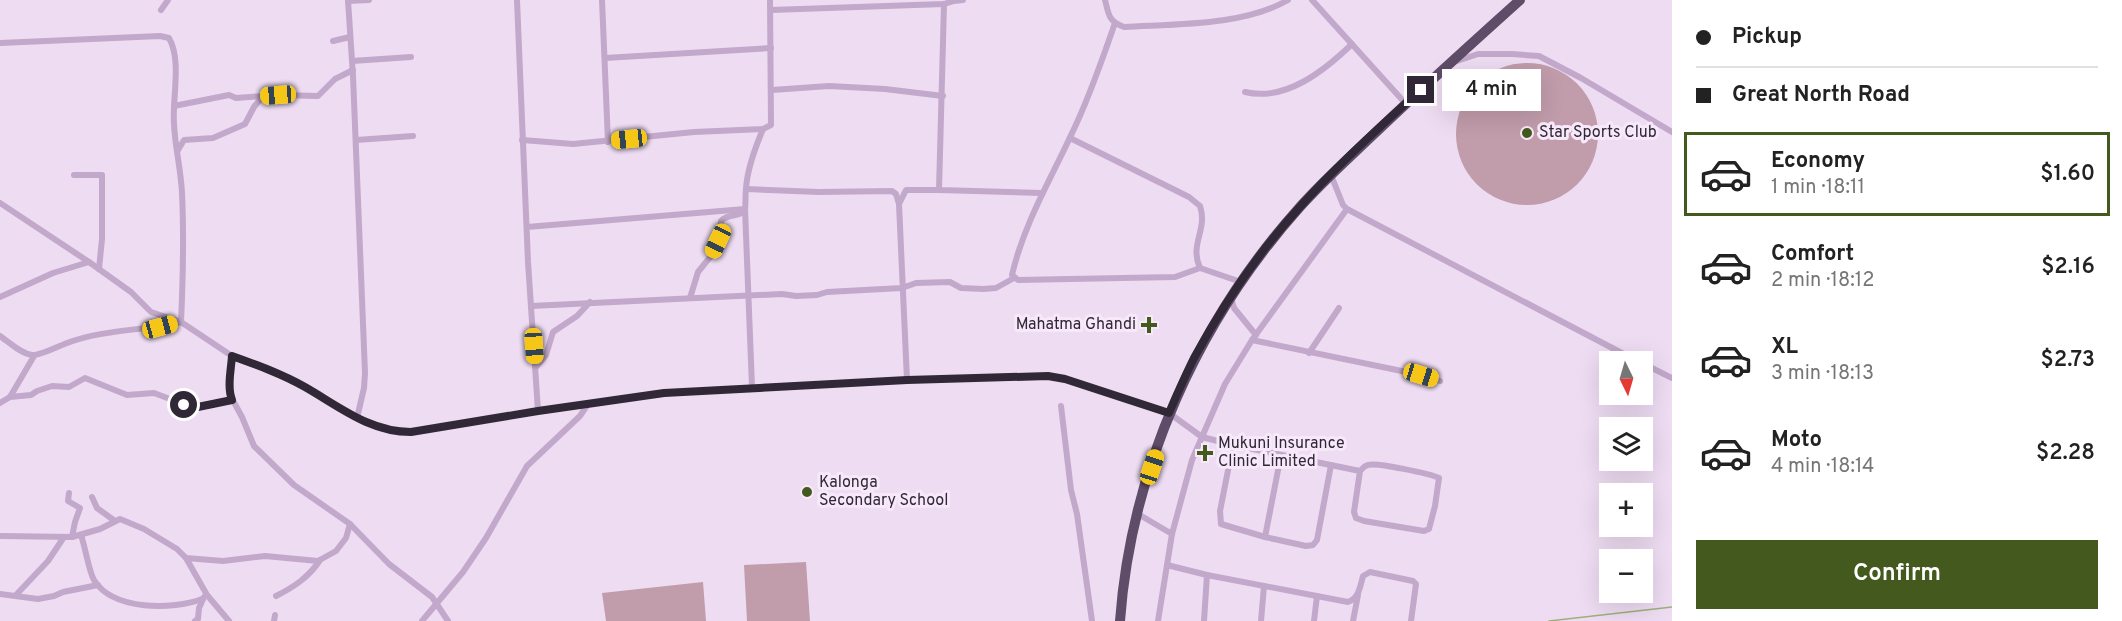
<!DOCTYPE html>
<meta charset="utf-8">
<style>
:root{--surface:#fff;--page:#f2f2f2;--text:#222;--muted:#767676;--line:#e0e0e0;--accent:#43591d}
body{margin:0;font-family:Overpass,sans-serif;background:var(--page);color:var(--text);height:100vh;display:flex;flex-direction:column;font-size:22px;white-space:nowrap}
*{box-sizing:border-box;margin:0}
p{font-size:20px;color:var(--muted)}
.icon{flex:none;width:33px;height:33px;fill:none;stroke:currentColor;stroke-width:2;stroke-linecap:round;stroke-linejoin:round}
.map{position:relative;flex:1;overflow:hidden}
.panel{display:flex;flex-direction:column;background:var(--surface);width:450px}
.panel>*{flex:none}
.guide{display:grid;align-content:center;height:132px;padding:0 24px;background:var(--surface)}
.needle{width:39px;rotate:175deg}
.buttons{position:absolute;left:1599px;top:351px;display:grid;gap:12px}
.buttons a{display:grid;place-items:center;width:54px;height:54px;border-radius:0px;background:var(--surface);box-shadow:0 6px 24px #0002;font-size:30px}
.end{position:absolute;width:27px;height:27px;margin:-14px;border:8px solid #312837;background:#fff;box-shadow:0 0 0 3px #fff}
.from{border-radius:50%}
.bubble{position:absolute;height:42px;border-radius:0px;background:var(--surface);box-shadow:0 6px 24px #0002;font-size:20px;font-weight:600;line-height:42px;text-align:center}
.car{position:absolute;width:18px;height:36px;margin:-18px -9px;border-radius:8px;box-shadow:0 0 4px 2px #0007;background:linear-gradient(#f5c518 24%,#345 0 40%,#f5c518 0 76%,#345 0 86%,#f5c518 0)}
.guide b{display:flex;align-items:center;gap:21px;height:57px;font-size:22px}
.guide b+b{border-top:2px solid var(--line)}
.guide i{width:15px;height:15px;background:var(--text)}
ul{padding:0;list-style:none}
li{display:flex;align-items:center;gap:18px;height:84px;margin:0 12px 9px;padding:0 12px;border:3px solid transparent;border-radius:0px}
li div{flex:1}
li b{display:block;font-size:22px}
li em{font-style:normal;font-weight:600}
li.on{border-color:var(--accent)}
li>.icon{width:54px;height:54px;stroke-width:1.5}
.action{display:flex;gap:12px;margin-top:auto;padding:12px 24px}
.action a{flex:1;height:69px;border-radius:0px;background:var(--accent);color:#fff;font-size:24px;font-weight:600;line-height:69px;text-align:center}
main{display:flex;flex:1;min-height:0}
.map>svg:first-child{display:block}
</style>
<main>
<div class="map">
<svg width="1672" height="621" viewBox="0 0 1672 621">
<rect width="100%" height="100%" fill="#eedcf2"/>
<!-- green -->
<g fill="#c19caa">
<circle cx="1527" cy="134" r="71"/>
<path d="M806,562l4,59h-63l-3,-56z"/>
<path d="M703,582l3,39h-100l-4,-28z"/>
</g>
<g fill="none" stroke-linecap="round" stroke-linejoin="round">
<!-- stream -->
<path stroke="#9eaf7b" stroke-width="1.5" d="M1549,621l123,-14"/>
<!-- minor -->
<g stroke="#c2a8ca" stroke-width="6">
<path d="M348,0l5,76 12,297 -1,15 -7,30"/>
<path d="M517,0l11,262 10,149"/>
<path d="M602,0l6,142"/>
<path d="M1105,0c4,15 3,21 19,27 51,-3 120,-1 164,-27"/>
<path d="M1312,0l94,104"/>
<path d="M348,1l21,-1"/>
<path d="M944,4l-5,186 102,3"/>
<path d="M161,10l7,-10"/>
<path d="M771,10l173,-6 10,-3 9,-1"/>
<path d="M1115,23c-13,37 -25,73 -42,108 -22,48 -49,92 -61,144l6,5 157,-3 25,-9 41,14"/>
<path d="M333,41l17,-4"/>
<path d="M0,43l160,-7 9,2c13,22 3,61 5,86 1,23 7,46 8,69 2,43 1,86 -1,129 -37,9 -77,7 -114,21 -8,3 -28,13 -35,12 -11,-1 -23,-13 -32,-19"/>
<path d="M605,58l166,-10"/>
<path d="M352,61l59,-4"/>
<path d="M1454,62l24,-8h34l27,2 42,22 91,54"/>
<path d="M772,90l57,-4 56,3 58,7"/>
<path d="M1245,92c41,10 80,-22 107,-48"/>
<path d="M174,106l55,-11 7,3 42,-3 40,1 17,-17 18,-9"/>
<path d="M1070,138l119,59 11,9c8,24 -11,38 0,62"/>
<path d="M356,140l57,-4"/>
<path d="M522,140l51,4 121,-12 69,-3 8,-4 -1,-125"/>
<path d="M178,150l6,-10 29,-2 32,-14 9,-17 9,-11"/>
<path d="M74,175h28v64l-3,30"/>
<path d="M746,189l73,3 73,-1 4,3 3,10"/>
<path d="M0,203l89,59 42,30 20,20 30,10 51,34 40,14 33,17 52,31 25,11 29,3 127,-21 126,-18 243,-13 141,-4 17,3 104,34 33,24 31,8 127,26 -6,41 2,6 8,3 60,10 5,-2 6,-23 4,-28c-8,-4 -63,-16 -71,-13 -4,1 -5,3 -8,6"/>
<path d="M1347,209l292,153"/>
<path d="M527,227l218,-18 7,178"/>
<path d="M0,297l53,-24 36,-11"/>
<path d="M690,298l8,-26 13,-16 7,-15 3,-20c7,-8 19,-3 24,-12 1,-7 0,-13 1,-20 1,-20 9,-41 17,-60"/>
<path d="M1231,298l3,10 22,27"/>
<path d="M531,306l251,-12 14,2 21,-1 10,-3 75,-4 14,-5 34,-1 11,6 22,1 13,-1 18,-10"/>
<path d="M1252,340l169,35 19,6"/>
<path d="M1309,353l30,-45"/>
<path d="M232,356l-2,39 12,22 12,29 40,39 56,39 39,40 43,33 16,24"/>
<path d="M1642,363l30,15"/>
<path d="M536,367l10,-12 7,-23 24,-16 13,-14"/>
<path d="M907,380l-8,-176 7,-14h33"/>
<path d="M10,397l21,-2 6,-4 15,-5 17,1 16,-9 42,17 27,-2 37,14 41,-7"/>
<path d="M0,403l10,-6 24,-41"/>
<path d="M1061,406l10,84 6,24 15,107"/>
<path d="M1233,445l-13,66 1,13 44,13 41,9 7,-1 4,-5 14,-75"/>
<path d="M69,493l-1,8 12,7 -5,14 -3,15"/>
<path d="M92,497l5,11 18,13"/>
<path d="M1138,514l34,20"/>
<path d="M81,535c4,11 8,37 13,45 19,31 79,30 108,19"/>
<path d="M0,536l72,1 28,-8 20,-10 24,10 33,20 9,9 37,3 42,-5 53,5 18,-10 10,-13 4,-14"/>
<path d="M1265,537l16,-82"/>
<path d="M186,558l21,37 22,26"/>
<path d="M1167,565l40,10 141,27c11,-4 12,-15 15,-26l7,-4 43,9 3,3 -5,37"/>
<path d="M0,594l38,5 16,-3 9,-4 35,-7"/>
<path d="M16,595l32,-34 16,-24"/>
<path d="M276,596c18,-9 33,-19 44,-36"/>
<path d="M195,621l3,-2 1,-11 5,-11"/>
<path d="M274,621l1,-6"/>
<path d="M422,621l41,-49 23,-34 41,-72 53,-50 8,-12"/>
<path d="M1158,621l14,-87 20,-74 33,-76 27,-44 95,-131 -4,-4 -12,-30"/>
<path d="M1204,621l3,-46"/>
<path d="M1261,621l3,-35"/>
<path d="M1314,621l3,-25"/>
<path d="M1353,621l5,-26"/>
</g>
<!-- trunk -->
<path stroke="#5e4c68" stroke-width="10" d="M1120,621c11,-152 78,-300 179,-413 23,-26 49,-49 74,-73 48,-46 98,-91 147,-135"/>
</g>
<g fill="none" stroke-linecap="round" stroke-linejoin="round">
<!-- route -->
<path stroke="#312837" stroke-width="8" d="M184,405l14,2 34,-7c-5,-13 -1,-30 0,-44 25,9 50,18 73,31 35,20 65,45 106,45l127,-21 126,-18 243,-13 141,-4 17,3 104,34c8,-18 16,-37 25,-55 29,-53 64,-105 105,-150 37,-42 80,-81 122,-118"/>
</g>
<!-- markers -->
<g fill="#43591d" stroke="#f7e9fa" stroke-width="2">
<circle cx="1527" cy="133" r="6"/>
<path d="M1146 316h6v6h6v6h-6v6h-6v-6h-6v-6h6z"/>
<path d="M1202 444h6v6h6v6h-6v6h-6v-6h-6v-6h6z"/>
<circle cx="807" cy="492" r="6"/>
</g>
<g text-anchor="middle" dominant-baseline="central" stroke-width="6" stroke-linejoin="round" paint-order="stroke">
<!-- poi labels -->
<g font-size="16" fill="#312837" stroke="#f7e9fa" text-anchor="start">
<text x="1539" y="133">Star Sports Club</text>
<text x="1136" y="325" text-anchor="end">Mahatma Ghandi</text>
<text x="1218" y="444">Mukuni Insurance<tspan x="1218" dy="18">Clinic Limited</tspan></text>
<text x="819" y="483">Kalonga<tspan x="819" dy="18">Secondary School</tspan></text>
</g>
</g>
</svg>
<div class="buttons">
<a><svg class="needle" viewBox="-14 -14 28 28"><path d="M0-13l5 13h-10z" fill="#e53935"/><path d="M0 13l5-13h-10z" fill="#767676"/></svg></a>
<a><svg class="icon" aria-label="layers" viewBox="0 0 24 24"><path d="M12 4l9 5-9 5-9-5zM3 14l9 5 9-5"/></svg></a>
<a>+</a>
<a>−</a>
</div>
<i class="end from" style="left:184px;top:405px"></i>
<i class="end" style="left:1421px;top:90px"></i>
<div class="bubble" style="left:1442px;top:69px;width:99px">4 min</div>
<i class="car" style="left:278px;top:95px;rotate:266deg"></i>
<i class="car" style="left:629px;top:139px;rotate:264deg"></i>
<i class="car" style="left:718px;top:241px;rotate:205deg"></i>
<i class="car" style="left:160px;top:327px;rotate:75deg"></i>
<i class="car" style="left:534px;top:346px;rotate:176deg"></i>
<i class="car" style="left:1421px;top:375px;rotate:107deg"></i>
<i class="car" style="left:1152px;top:467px;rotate:18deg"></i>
</div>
<section class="panel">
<div class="guide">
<b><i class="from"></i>Pickup</b>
<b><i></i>Great North Road</b>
</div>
<ul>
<li class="on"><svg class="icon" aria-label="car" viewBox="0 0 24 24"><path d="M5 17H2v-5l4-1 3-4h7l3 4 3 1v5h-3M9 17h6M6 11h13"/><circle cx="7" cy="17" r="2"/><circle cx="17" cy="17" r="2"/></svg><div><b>Economy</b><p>1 min · 18:11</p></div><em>$1.60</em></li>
<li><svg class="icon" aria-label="car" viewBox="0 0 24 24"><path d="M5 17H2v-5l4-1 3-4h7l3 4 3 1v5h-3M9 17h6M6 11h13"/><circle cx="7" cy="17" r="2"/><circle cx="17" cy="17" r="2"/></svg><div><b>Comfort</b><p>2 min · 18:12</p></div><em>$2.16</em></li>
<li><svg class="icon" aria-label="car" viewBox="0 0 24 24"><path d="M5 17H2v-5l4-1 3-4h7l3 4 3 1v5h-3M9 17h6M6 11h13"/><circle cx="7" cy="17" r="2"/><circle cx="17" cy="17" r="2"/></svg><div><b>XL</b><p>3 min · 18:13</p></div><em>$2.73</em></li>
<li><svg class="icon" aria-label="car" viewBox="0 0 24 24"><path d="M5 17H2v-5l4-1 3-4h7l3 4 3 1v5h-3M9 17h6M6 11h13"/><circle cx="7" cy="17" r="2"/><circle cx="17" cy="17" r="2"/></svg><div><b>Moto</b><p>4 min · 18:14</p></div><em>$2.28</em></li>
</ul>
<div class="action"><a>Confirm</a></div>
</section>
</main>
